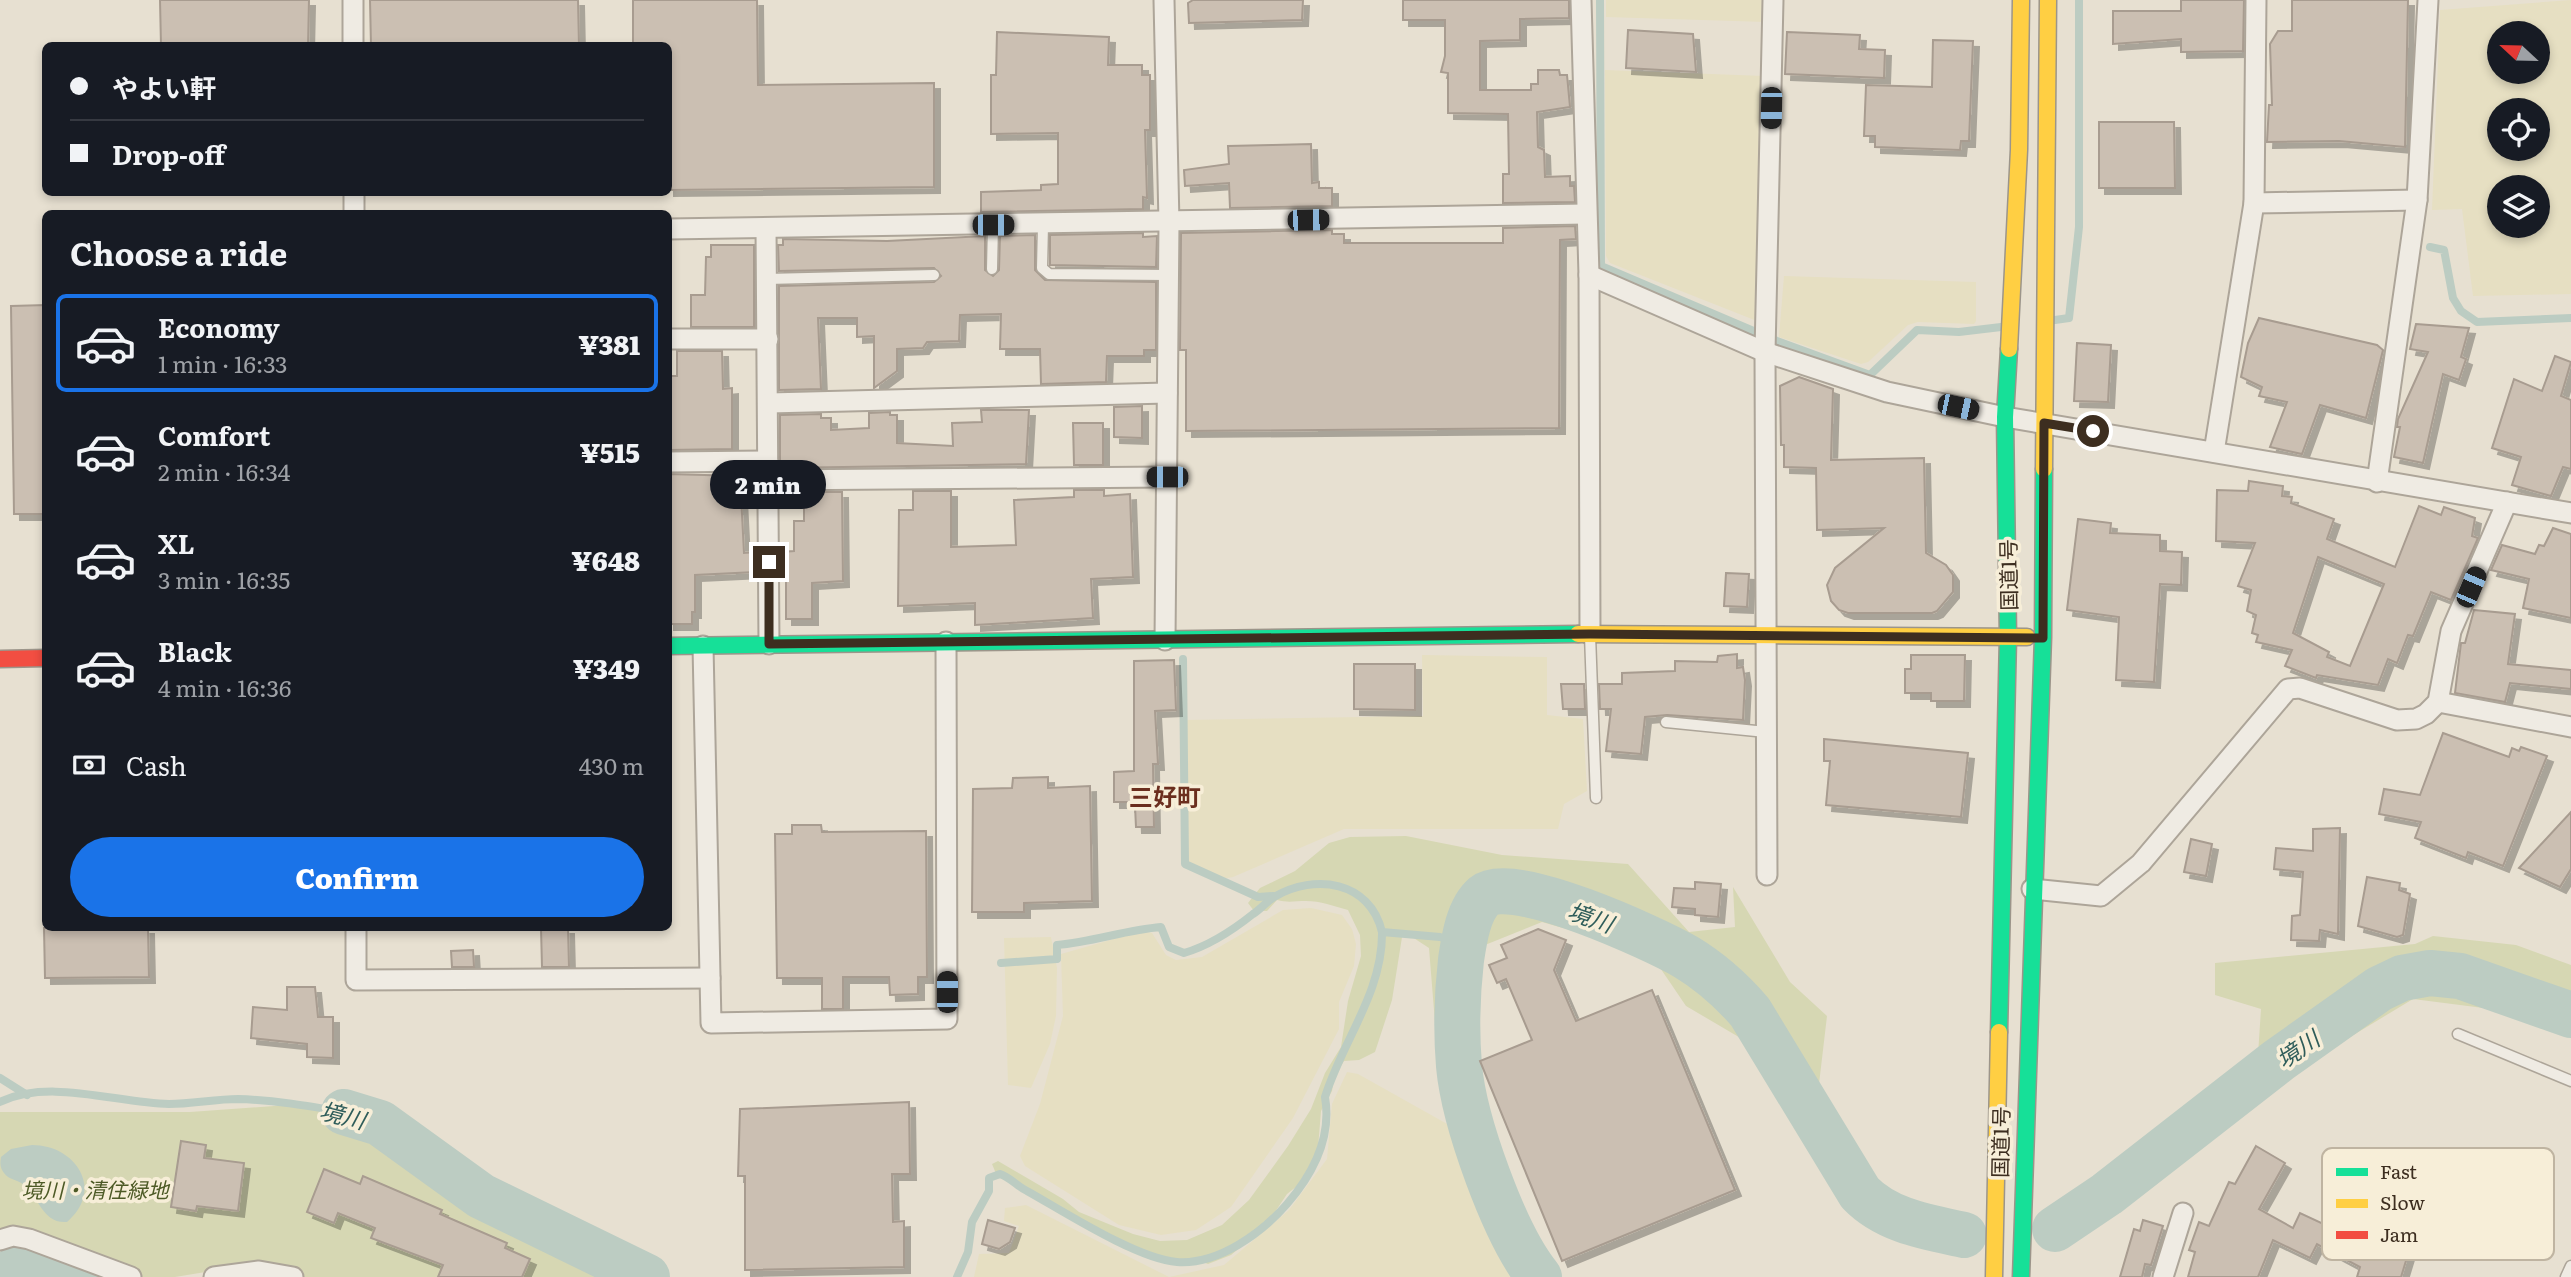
<!DOCTYPE html>
<meta charset="utf-8">
<style>
:root{--surface:#171b24;--page:#242831;--text:#f1f3f6;--muted:#9ea1a6;--line:#363941;--accent:#1a73e8}
body{margin:0;font-family:Literata,"Noto Sans JP",serif;background:var(--page);color:var(--text);height:100vh;display:flex;flex-direction:column;font-size:26px;white-space:nowrap}
*{box-sizing:border-box;margin:0}
p{font-size:23px;color:var(--muted)}
.icon{flex:none;width:38px;height:38px;fill:none;stroke:currentColor;stroke-width:2;stroke-linecap:round;stroke-linejoin:round}
.map{position:relative;flex:1;overflow:hidden}
.sheet{position:absolute;left:42px;top:210px;width:630px;height:721px;display:flex;flex-direction:column;background:var(--surface);border-radius:10px;box-shadow:0 4px 10px #0003}
.sheet>*{flex:none}
.hud{position:absolute;left:42px;top:42px;width:630px;height:154px;border-radius:10px;box-shadow:0 4px 10px #0003;display:grid;align-content:center;height:154px;padding:0 28px;background:var(--surface)}
.needle{width:46px;rotate:292deg}
.fabs{position:absolute;left:2487px;top:21px;display:grid;gap:14px}
.fabs a{display:grid;place-items:center;width:63px;height:63px;border-radius:50%;background:var(--surface);box-shadow:0 4px 10px #0003;font-size:35px}
.end{position:absolute;width:32px;height:32px;margin:-16px;border:9px solid #3d2e20;background:#fff;box-shadow:0 0 0 4px #fff}
.from{border-radius:50%}
.bubble{position:absolute;height:49px;border-radius:24px;background:var(--surface);box-shadow:0 4px 10px #0003;font-size:23px;font-weight:800;line-height:49px;text-align:center}
.car{position:absolute;width:21px;height:42px;margin:-21px -10px;border-radius:9px;box-shadow:0 0 5px 2px #0007;background:linear-gradient(#222 24%,#8ab4d8 0 40%,#222 0 76%,#8ab4d8 0 86%,#222 0)}
.hud b{display:flex;align-items:center;gap:24px;height:66px;font-size:26px}
.hud b+b{border-top:2px solid var(--line)}
.hud i{width:18px;height:18px;background:var(--text)}
ul{padding:0;list-style:none}
li{display:flex;align-items:center;gap:21px;height:98px;margin:0 14px 10px;padding:0 14px;border:4px solid transparent;border-radius:10px}
li div{flex:1}
li b{display:block;font-size:26px}
li em{font-style:normal;font-weight:800}
li.selected{border-color:var(--accent)}
li>.icon{width:63px;height:63px;stroke-width:1.5}
h2{padding:0 28px;font-size:32px;line-height:84px}
.pay{display:flex;align-items:center;gap:18px;height:77px;padding:0 28px;font-size:26px}
.pay p{margin-inline-start:auto}
.action{display:flex;gap:14px;margin-top:auto;padding:14px 28px}
.action a{flex:1;height:80px;border-radius:42px;background:var(--accent);color:#fff;font-size:28px;font-weight:800;line-height:80px;text-align:center}
.map>svg:first-child{display:block}
</style>
<div class="map">
<svg width="2571" height="1277" viewBox="0 0 2571 1277">
<defs>
<filter id="shadow"><feDropShadow dx="6" dy="6" stdDeviation="0" flood-color="#0004"/></filter>
</defs>
<rect width="100%" height="100%" fill="#e7e0d1"/>
<!-- farmland -->
<g fill="#e6dfc2" fill-rule="evenodd">
<path d="M1606,0h161l-1,22 -160,-5z"/>
<path d="M2571,0v294l-98,2 -11,-87 -30,1 8,-200zM2538,33v39h-39v-39zM2499,110h39v39h-39zM2538,187v39h-39v-39z"/>
<path d="M1605,70l159,6 -7,245 -147,-58 -4,-7z"/>
<path d="M1784,276l192,6v39l-2,3 -56,-2 -10,3 -40,37 -7,2 -82,-27z"/>
<path d="M1422,655l125,2v58l36,4 4,72 -23,13 -6,25h-214l-111,48 -11,2 -29,-8 -8,-9 -1,-142 239,-4z"/>
<path d="M1311,908l31,7 10,14 4,15 -2,22 -15,36v27l-46,89 -62,89 -35,23 -35,5 -42,-10 -94,-59 -5,-10 20,-52 23,-88 -2,-62 81,-23 10,2 14,22 10,5 26,-3 81,-47z"/>
<path d="M1051,937l6,31 -1,48 -6,28 -19,44 -23,-3 -4,-147z"/>
<path d="M1347,1072l11,2 91,51 32,83 18,36 25,33h-550l5,-23 30,-1 10,-27 -15,-5 1,-13 21,-3 143,72 55,-12 65,-55 38,-51 5,-55z"/>
</g>
<!-- green -->
<g fill="#d6d7b3">
<path d="M1406,836l96,19 126,9 61,68 46,-5 -2,-40 57,95 37,34 -8,68 -133,-78 -36,-53 -108,-31 -62,25 -18,83 -26,5 -7,-87 -26,-17 -11,69 -17,52 -16,8 -15,1 -10,16 -2,14 -11,20 -3,37 -7,27 -24,19 -22,33 -34,28 -23,9 -8,-3 -19,4 -57,-16 -102,-61 -25,-12 -5,-12 6,-3 65,38 16,13 54,22 27,7 27,-1 35,-15 27,-25 39,-54 23,-37 14,-36 16,-26 7,-46 13,-45 -1,-21 -12,-25c-14,-4 -28,-9 -42,-9 -11,0 -18,2 -29,-1l-10,11h-13l-6,-8 12,-15 35,-17 34,-28 21,-6z"/>
<path d="M2433,936l83,9 55,20v64l-25,-13 -133,-17 -134,81 -21,-25 3,-46 -46,-14v-32l200,-19z"/>
<path d="M301,1104l77,31 61,45 184,97h-322l-59,-11 -67,11h-59l-116,-30v-135h190z"/>
</g>
<!-- water -->
<g fill="#bcccc2">
<path d="M32,1145c44,0 73,45 35,77 -25,2 -28,-26 -44,-38 -7,-5 -14,-4 -19,-11 -4,-5 -4,-10 -3,-16l10,-8z"/>
<path d="M12,1241l96,36h-108v-25z"/>
</g>
<g fill="none" stroke-linecap="round" stroke-linejoin="round">
<!-- stream -->
<g stroke="#bcccc2" stroke-width="8">
<path d="M1600,0l1,266 176,75 93,34 47,-45 42,2 42,-5"/>
<path d="M2430,247l14,3 9,48 8,13 16,11 94,-4"/>
<path d="M2055,320l14,-2 10,-91v-227"/>
<path d="M1183,659l2,205 73,33 15,-1"/>
<path d="M1001,963l56,-4v-14c36,-3 68,-15 104,-18l8,20 15,6c24,-7 49,-23 69,-39 8,-5 13,-12 21,-17 41,-24 96,-16 108,35"/>
<path d="M0,1078l27,17"/>
<path d="M0,1102c50,-24 116,1 169,2 23,0 46,-5 69,-5 36,1 71,7 106,13"/>
<path d="M957,1277l11,-25 4,-30 17,-31v-13l11,-4c11,4 17,12 27,17 36,20 110,68 150,71 41,3 85,-29 110,-58 26,-30 45,-66 38,-107 17,-55 58,-105 57,-165l58,5 23,7"/>
</g>
<!-- river -->
<g stroke="#bcccc2" stroke-width="46">
<path d="M344,1112l36,11 101,73 166,81"/>
<path d="M2055,1229l52,-35 172,-134 100,-71 23,-11 28,-5 30,3 111,39"/>
<path d="M1539,1277c-35,-43 -75,-156 -80,-211 -3,-36 -2,-71 2,-106 3,-20 7,-50 23,-64 28,-23 171,43 202,61 25,15 45,33 64,55l110,181c27,28 67,34 104,42"/>
</g>
</g>
<!-- building -->
<g fill="#cbbfb2" stroke="#a89c90" stroke-width="2" fill-rule="evenodd" filter="url(#shadow)">
<path d="M160,0h149l-1,46h-147z"/>
<path d="M370,0h208l1,46h-208z"/>
<path d="M633,0h124l1,85 176,-2v104l-266,3v-144h-35z"/>
<path d="M1193,0h110l-1,20 -113,3 -1,-20z"/>
<path d="M1403,0h166v18l-49,1v21l-40,1v49h51v-6h7v-14h21l1,5h7l3,32 -33,5 1,35 6,3 1,27 25,-1v10h4l1,16 -72,1v-29h6l-1,-60 -60,-1v-40l-7,-1 4,-16v-36h-42z"/>
<path d="M2181,0h63l-1,51 -62,1v-13l-68,5v-33h68z"/>
<path d="M2292,0h116l-3,147 -66,-6 -72,1 2,-37h3l-2,-61 8,-13h14z"/>
<path d="M1628,30l65,4 3,38 -70,-4z"/>
<path d="M997,32l112,5 -1,28h34v10h8v55h-5l2,68 -4,-1v12l-162,3v-20l60,-2v-5l17,-1v-51l-67,1v-59h5z"/>
<path d="M1787,32l73,3 -1,14 26,1 -1,28 -99,-4z"/>
<path d="M1933,40l40,1 -4,100h-8l-1,9 -85,-3v-11h-11l2,-51 66,2z"/>
<path d="M2099,122h75l1,66h-76z"/>
<path d="M1311,144l1,39 7,-1v6h13v18l-102,2 -1,-25 -44,3 -1,-16 45,-6 -1,-18z"/>
<path d="M1575,226l1,13 -16,1 -1,188 -373,3v-81h-6l1,-117 151,-3v4h12v9h159v-15z"/>
<path d="M1143,233v4l14,-1 -1,31 -106,-2v-30z"/>
<path d="M1035,235v35l10,10 111,2v68h-12v6h-37l-1,26 -65,2 -1,-35h-40l1,-35 -41,1 -1,26 -32,1 -4,6 -26,1v22l-23,17v-52l-17,1v-19h-39l3,71 -42,1v-104l155,-4 7,-6 -7,-8 -155,3 -1,-26h5v-6l104,2 98,-5v34l8,6 6,-6 1,-34z"/>
<path d="M711,245h43v82h-63v-32h14l1,-38h5z"/>
<path d="M46,305v209h-32l-3,-208z"/>
<path d="M2259,318l118,27 6,5 -17,68 -46,-13 -18,49 -32,-7 17,-45 -28,-6 3,-9 -21,-10 7,-34z"/>
<path d="M2416,324l53,4 -8,29 5,2 -7,21 -16,-6 -20,89 -29,-6 6,-30h-3l1,-8 30,-67 -18,-3z"/>
<path d="M2077,343l34,2 -3,57 -34,-1z"/>
<path d="M677,351h45l1,38 9,-1v61l-64,1v-74h9z"/>
<path d="M2555,356l16,6 -10,34 10,4v69l-8,-2 -12,29 -39,-11 9,-28 -29,-9 22,-69 28,12z"/>
<path d="M1799,377l34,12 -2,71 93,-2 2,95 20,12 7,10v17l-16,19 -5,2h-84l-9,-3 -8,-9 -4,-16 8,-17 49,-40 -67,2 -1,-62 -32,-1v-22h-3l-1,-59z"/>
<path d="M1142,406v32l-28,-1v-30z"/>
<path d="M981,410h48l-3,54 -246,4v-53l41,-1v4h10v12l38,-2v-15l21,-1v3h7v28l56,3 -1,-23 30,-1z"/>
<path d="M1073,423h30v42h-29z"/>
<path d="M668,474l72,2 4,77 12,-1v20l-61,3v37h-3v12h-24z"/>
<path d="M2249,481l34,5 -1,10 10,1 -1,6 43,16 -7,20 68,28 24,-61 22,9 3,-8 31,11 -3,18 6,2 -27,62 -20,-8 -18,44 -5,-1 -11,28 -9,-4 -10,26 -61,-10 -1,3 -31,-12 7,-16 -36,-8 2,-7 -6,-2 4,-18 -9,-4 4,-21 -13,-4 17,-43 -39,-2 1,-51 31,1zM2318,557l66,27 -34,82 -23,-9 2,-5 -36,-19z"/>
<path d="M1074,490h30v6l26,-2 3,83 -42,2 2,39 -118,7v-22l-77,3 1,-96h14v-19h38v56l65,-2 -2,-45 60,-3z"/>
<path d="M804,492h38l1,89 -31,2v36h-26v-38h-5v-29l13,-1v-30h10z"/>
<path d="M2078,519l33,4 -1,10 50,2v16l22,1 -1,33 -21,-1 -6,98 -38,-2 3,-63 -52,-7z"/>
<path d="M2553,528l18,6v84l-48,-10 6,-29 -38,-9 11,-25 33,9 4,-9 5,1z"/>
<path d="M1726,573l23,1 -2,33 -23,-1z"/>
<path d="M2474,610l41,4 -7,50 63,6v19l-61,-6 -5,19 -50,-9 6,-50h4z"/>
<path d="M1737,654v14l6,-1 2,13 -2,40 -76,-5 -22,2 -4,37 -35,-3 5,-42h-11l-1,-25h23v-11l53,-2v-10l42,1 1,-6z"/>
<path d="M1911,655h54l-1,46h-33v-8h-26v-24h6z"/>
<path d="M1174,660l2,50 -21,1 3,53h-5l1,63h-18l-1,-21h-6v-4h-15v-30l20,-1v-110z"/>
<path d="M1354,664h61v46l-61,-1z"/>
<path d="M1561,684h23l1,25h-22z"/>
<path d="M2443,733l66,24 3,-9 7,3 2,-4 26,9 -44,110 -35,-14 -2,6 -51,-20 6,-16 -42,-8 5,-25 36,6z"/>
<path d="M1824,739l144,14 -7,64 -135,-12 4,-44h-6z"/>
<path d="M1048,777v11l42,-2 2,115 -68,2v9h-52l1,-123 39,-1 1,-10z"/>
<path d="M2571,812v57l-11,18 -41,-19z"/>
<path d="M792,825h29l1,7 104,-1 1,146h-9v17l-28,1 -1,-18h-46v32h-21v-31h-45l-2,-144h17z"/>
<path d="M2340,828l-2,106 -18,-4 -1,11 -28,-1 1,-24 8,-1 3,-43 -29,-3 2,-21 37,3v-22z"/>
<path d="M2191,839l21,5 -6,32 -22,-4z"/>
<path d="M2367,877l33,6 -1,7 11,4 -7,41 -6,2 -39,-11z"/>
<path d="M1695,882l26,2 -3,33 -23,-2v-6l-23,-2 2,-19 21,1z"/>
<path d="M44,928h104l1,49 -104,1z"/>
<path d="M541,928h27l1,39h-27z"/>
<path d="M1538,929l28,11 -12,30 22,51 76,-31 83,200 -173,71 -82,-200 52,-21 -26,-61 -9,4 -8,-18 18,-7 -6,-13z"/>
<path d="M473,950l1,17h-22l-1,-16z"/>
<path d="M287,987h28l3,30h15v41l-26,-1v-13l-56,-6 2,-31 34,3z"/>
<path d="M909,1102l1,72h-18l1,48 11,-1v46l-159,3v-94h-7l2,-67z"/>
<path d="M181,1141l25,4 -2,13 40,5 -6,48 -41,-5 -1,5 -25,-4z"/>
<path d="M2256,1146l29,17 -26,46 34,19 7,-15 34,16 2,-4 33,17 1,-4 39,13 -8,26h-44l3,-10 -43,-23 -7,14 -37,-18 -15,37h-70l7,-25 -6,-2 10,-28 10,4 20,-44 6,2z"/>
<path d="M324,1169l36,15 3,-8 79,34 -2,4 67,29 -2,5 25,11 -8,18h-84l5,-12 -72,-27 4,-10 -37,-15 -4,10 -27,-11z"/>
<path d="M988,1220l27,8 -5,14 -11,7 -17,-5z"/>
<path d="M2143,1220l20,6 -12,39 -6,-1 -3,13h-22l14,-48 6,2z"/>
</g>
<g fill="none" stroke-linecap="round" stroke-linejoin="round">
<defs>
<g id="lane">
<path d="M1043,225l-1,43 7,6 119,1"/>
<path d="M992,269l1,-44"/>
<path d="M766,279l168,-4"/>
<path d="M1590,635l6,163"/>
<path d="M1666,722l100,10"/>
<path d="M2458,1034l113,47"/>
<path d="M2566,1277l5,-11"/>
</g>
<g id="street">
<path d="M353,0v46"/>
<path d="M1164,0l5,223 -4,417"/>
<path d="M1581,0l8,275 1,359"/>
<path d="M354,192v22"/>
<path d="M2254,203l163,-3"/>
<path d="M766,228l3,416"/>
<path d="M668,229l918,-15"/>
<path d="M1589,275l176,77 122,40 118,25 566,96"/>
<path d="M668,339h100"/>
<path d="M769,403l398,-10"/>
<path d="M2214,452l40,-249 2,-203"/>
<path d="M668,462l100,-1"/>
<path d="M769,480l398,-3"/>
<path d="M2377,482l40,-282 11,-200"/>
<path d="M703,646l8,377 236,-4 -1,-377"/>
<path d="M2438,702l133,25"/>
<path d="M1767,875l-2,-523 8,-352"/>
<path d="M2032,889l69,7 40,-33 147,-174 12,-1 97,32 19,-1 10,-5 12,-12 13,-71 56,-129"/>
<path d="M356,928v52l354,-2"/>
<path d="M0,1240l13,-4 16,3 102,38"/>
<path d="M214,1277l45,-6 34,6"/>
<path d="M2163,1277l20,-64"/>
</g>
<g id="fast">
<path d="M668,646l910,-12"/>
<path d="M1999,1032l9,-395 -3,-220 4,-68"/>
<path d="M2021,1277l22,-640 1,-168"/>
</g>
<g id="slow">
<path d="M2009,349l10,-199 2,-150"/>
<path d="M2044,469l4,-469"/>
<path d="M1578,634l449,3"/>
<path d="M1994,1277l5,-245"/>
</g>
<path id="jam" d="M0,659l46,-1"/>
</defs>
<!-- lane casing -->
<use href="#lane" stroke="#ada599" stroke-width="13"/>
<!-- street casing -->
<use href="#street" stroke="#ada599" stroke-width="23"/>
<!-- fast casing -->
<use href="#fast" stroke="#9c958a" stroke-width="19"/>
<!-- slow casing -->
<use href="#slow" stroke="#9c958a" stroke-width="19"/>
<!-- jam casing -->
<use href="#jam" stroke="#9c958a" stroke-width="19"/>
<!-- lane -->
<use href="#lane" stroke="#efebe3" stroke-width="10"/>
<!-- street -->
<use href="#street" stroke="#efebe3" stroke-width="19"/>
<!-- fast -->
<use href="#fast" stroke="#16e098" stroke-width="16"/>
<!-- slow -->
<use href="#slow" stroke="#ffcf43" stroke-width="16"/>
<!-- jam -->
<use href="#jam" stroke="#f24e42" stroke-width="16"/>
</g>
<g fill="none" stroke-linecap="round" stroke-linejoin="round">
<!-- route -->
<path stroke="#3d2e20" stroke-width="9" d="M769,562v82l821,-10 453,4 1,-215 49,8"/>
</g>
<g text-anchor="middle" dominant-baseline="central" stroke-width="7" stroke-linejoin="round" paint-order="stroke">
<!-- street labels -->
<g font-size="21" fill="#3d2e20" stroke="#f7eed8">
<text transform="translate(2007 575) rotate(-91)">国道1号</text>
<text transform="translate(1999 1142) rotate(-89)">国道1号</text>
</g>
<!-- park labels -->
<g font-size="21" font-style="italic" fill="#4d5a26" stroke="#f7eed8">
<text x="95" y="1188">境川・清住緑地</text>
</g>
<!-- water labels -->
<g font-size="23" font-style="italic" fill="#2f5d5a" stroke="#f7eed8">
<text transform="translate(1591 916) rotate(19)">境川</text>
<text transform="translate(2297 1048) rotate(-34)">境川</text>
<text transform="translate(343 1114) rotate(14)">境川</text>
</g>
<!-- quarter labels -->
<g font-size="24" font-weight="bold" fill="#6b2e1e" stroke="#f7eed8">
<text x="1165" y="795">三好町</text>
</g>
</g>
<!-- legend -->
<rect x="2322" y="1148" width="232" height="112" rx="10" fill="#f7eed8" stroke="#bfb4a1" stroke-width="2"/>
<rect x="2336" y="1168" width="32" height="8" fill="#16e098"/>
<rect x="2336" y="1199" width="32" height="9" fill="#ffcf43"/>
<rect x="2336" y="1231" width="32" height="8" fill="#f24e42"/>
<g font-size="19" fill="#3d2e20">
<text x="2380" y="1179">Fast</text>
<text x="2380" y="1210">Slow</text>
<text x="2380" y="1242">Jam</text>
</g>
</svg>
<div class="fabs">
<a><svg class="needle" viewBox="-14 -14 28 28"><path d="M0-13l5 13h-10z" fill="#e53935"/><path d="M0 13l5-13h-10z" fill="#9ea1a6"/></svg></a>
<a><svg class="icon" aria-label="locate" viewBox="0 0 24 24"><circle cx="12" cy="12" r="6"/><path d="M12 2v4M12 18v4M2 12h4M18 12h4"/></svg></a>
<a><svg class="icon" aria-label="layers" viewBox="0 0 24 24"><path d="M12 4l9 5-9 5-9-5zM3 14l9 5 9-5"/></svg></a>
</div>
<i class="end from" style="left:2093px;top:431px"></i>
<i class="end" style="left:769px;top:562px"></i>
<div class="bubble" style="left:710px;top:460px;width:116px">2 min</div>
<i class="car" style="left:1771px;top:108px;rotate:181deg"></i>
<i class="car" style="left:1308px;top:220px;rotate:89deg"></i>
<i class="car" style="left:993px;top:225px;rotate:90deg"></i>
<i class="car" style="left:1958px;top:407px;rotate:102deg"></i>
<i class="car" style="left:1167px;top:477px;rotate:270deg"></i>
<i class="car" style="left:2471px;top:587px;rotate:23deg"></i>
<i class="car" style="left:947px;top:992px;rotate:0deg"></i>
<div class="hud">
<b><i class="from"></i>やよい軒</b>
<b><i></i>Drop-off</b>
</div>
<section class="sheet">
<h2>Choose a ride</h2>
<ul>
<li class="selected"><svg class="icon" aria-label="car" viewBox="0 0 24 24"><path d="M5 17H2v-5l4-1 3-4h7l3 4 3 1v5h-3M9 17h6M6 11h13"/><circle cx="7" cy="17" r="2"/><circle cx="17" cy="17" r="2"/></svg><div><b>Economy</b><p>1 min · 16:33</p></div><em>¥381</em></li>
<li><svg class="icon" aria-label="car" viewBox="0 0 24 24"><path d="M5 17H2v-5l4-1 3-4h7l3 4 3 1v5h-3M9 17h6M6 11h13"/><circle cx="7" cy="17" r="2"/><circle cx="17" cy="17" r="2"/></svg><div><b>Comfort</b><p>2 min · 16:34</p></div><em>¥515</em></li>
<li><svg class="icon" aria-label="car" viewBox="0 0 24 24"><path d="M5 17H2v-5l4-1 3-4h7l3 4 3 1v5h-3M9 17h6M6 11h13"/><circle cx="7" cy="17" r="2"/><circle cx="17" cy="17" r="2"/></svg><div><b>XL</b><p>3 min · 16:35</p></div><em>¥648</em></li>
<li><svg class="icon" aria-label="car" viewBox="0 0 24 24"><path d="M5 17H2v-5l4-1 3-4h7l3 4 3 1v5h-3M9 17h6M6 11h13"/><circle cx="7" cy="17" r="2"/><circle cx="17" cy="17" r="2"/></svg><div><b>Black</b><p>4 min · 16:36</p></div><em>¥349</em></li>
</ul>
<div class="pay"><svg class="icon" aria-label="cash" viewBox="0 0 24 24"><path d="M3 7h18v10H3z"/><circle cx="12" cy="12" r="2"/></svg>Cash<p>430 m</p></div>
<div class="action"><a>Confirm</a></div>
</section>
</div>
